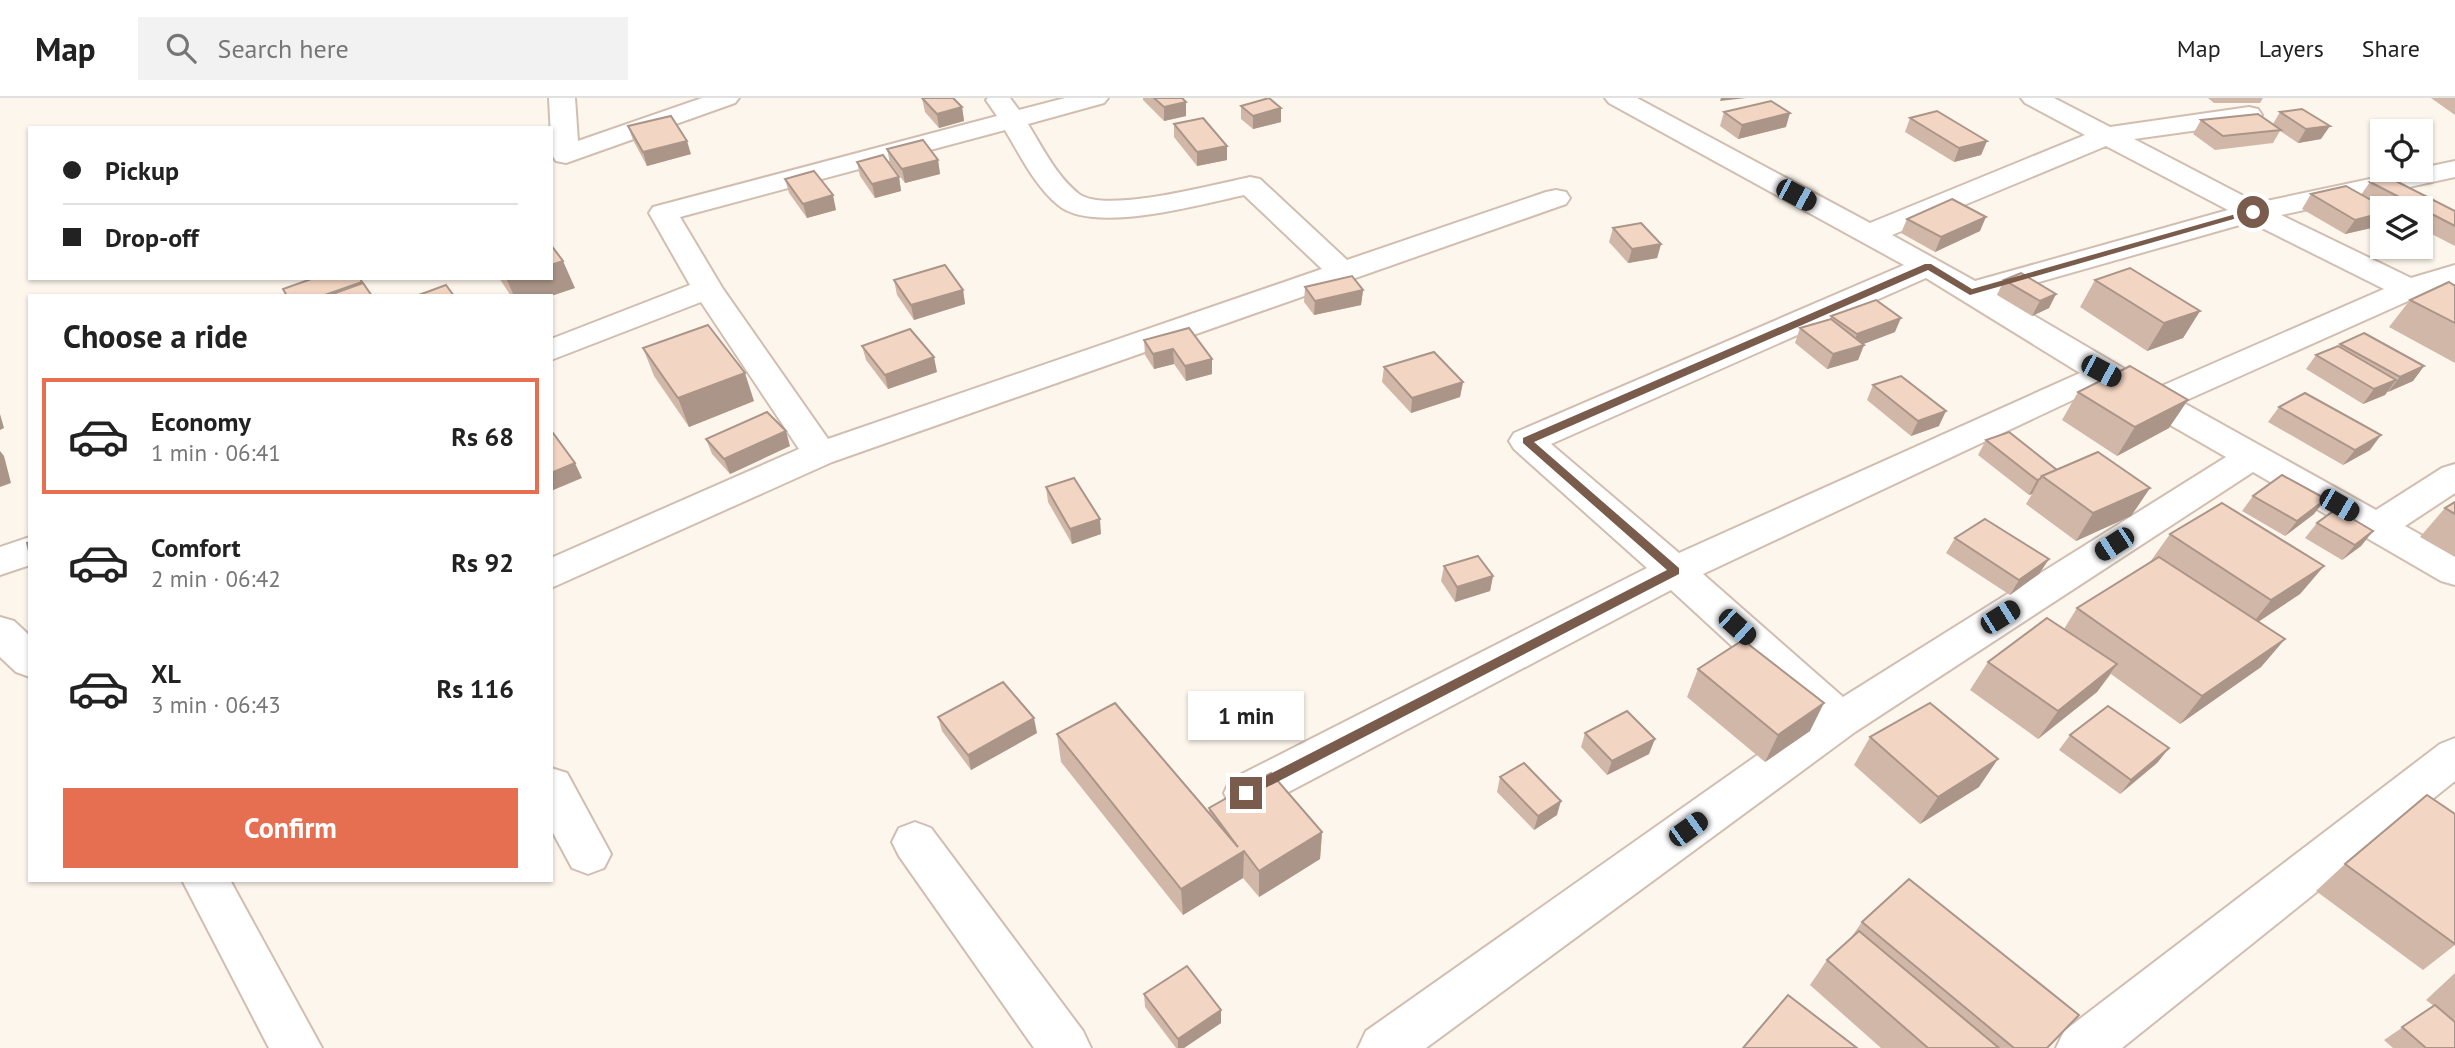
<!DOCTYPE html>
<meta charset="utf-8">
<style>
:root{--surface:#fff;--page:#f2f2f2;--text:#222;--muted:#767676;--line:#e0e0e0;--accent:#e76f51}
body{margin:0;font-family:"PT Sans",sans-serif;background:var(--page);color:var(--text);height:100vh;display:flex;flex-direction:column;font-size:26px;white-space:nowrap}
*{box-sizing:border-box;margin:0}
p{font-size:23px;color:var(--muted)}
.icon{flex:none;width:38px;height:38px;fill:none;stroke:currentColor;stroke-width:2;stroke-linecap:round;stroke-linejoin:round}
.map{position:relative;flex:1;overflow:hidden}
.panel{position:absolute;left:28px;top:196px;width:525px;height:588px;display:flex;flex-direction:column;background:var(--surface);border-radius:0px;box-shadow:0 2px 5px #0004}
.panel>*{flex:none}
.hud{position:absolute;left:28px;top:28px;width:525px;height:154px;border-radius:0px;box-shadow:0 2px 5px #0004;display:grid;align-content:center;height:154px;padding:0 35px;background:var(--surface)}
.controls{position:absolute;left:2370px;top:21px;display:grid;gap:14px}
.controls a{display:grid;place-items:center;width:63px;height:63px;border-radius:0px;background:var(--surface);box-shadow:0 2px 5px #0004;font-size:35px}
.end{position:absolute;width:32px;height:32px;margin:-16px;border:9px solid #7a5c4d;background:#fff;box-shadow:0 0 0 4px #fff}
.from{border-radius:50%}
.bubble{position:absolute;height:49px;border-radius:0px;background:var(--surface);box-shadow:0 2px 5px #0004;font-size:23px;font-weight:800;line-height:49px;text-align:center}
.car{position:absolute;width:21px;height:42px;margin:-21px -10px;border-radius:9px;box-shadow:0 0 5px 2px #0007;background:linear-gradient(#222 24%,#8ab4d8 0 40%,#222 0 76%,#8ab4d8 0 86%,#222 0)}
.hud b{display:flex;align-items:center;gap:24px;height:66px;font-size:26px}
.hud b+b{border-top:2px solid var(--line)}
.hud i{width:18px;height:18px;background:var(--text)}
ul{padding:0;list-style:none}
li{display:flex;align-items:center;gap:21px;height:116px;margin:0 14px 10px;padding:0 21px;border:4px solid transparent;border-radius:0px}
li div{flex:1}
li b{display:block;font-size:26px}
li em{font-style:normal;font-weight:800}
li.current{border-color:var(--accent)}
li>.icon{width:63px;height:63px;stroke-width:1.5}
h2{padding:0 35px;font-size:32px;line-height:84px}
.button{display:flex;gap:14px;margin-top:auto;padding:14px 35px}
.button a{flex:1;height:80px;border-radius:0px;background:var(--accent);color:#fff;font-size:28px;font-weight:800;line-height:80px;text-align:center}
header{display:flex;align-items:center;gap:42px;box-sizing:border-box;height:98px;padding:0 35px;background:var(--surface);border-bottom:2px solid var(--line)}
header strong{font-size:33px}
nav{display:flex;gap:38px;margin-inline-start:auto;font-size:24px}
.search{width:490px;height:63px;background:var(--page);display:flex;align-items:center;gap:18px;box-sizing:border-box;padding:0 24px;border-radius:0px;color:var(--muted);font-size:26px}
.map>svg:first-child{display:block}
</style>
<header>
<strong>Map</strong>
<div class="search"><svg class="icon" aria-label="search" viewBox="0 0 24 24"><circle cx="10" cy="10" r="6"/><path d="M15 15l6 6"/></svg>Search here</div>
<nav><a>Map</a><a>Layers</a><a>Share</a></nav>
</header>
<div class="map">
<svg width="2455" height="950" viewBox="0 0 2455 950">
<rect width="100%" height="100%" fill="#fdf6ec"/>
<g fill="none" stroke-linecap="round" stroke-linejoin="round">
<defs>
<g id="minor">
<path d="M549,0h26l3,43 124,-43h37l-4,5 -169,60 -10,-2 -4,-6z"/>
<path d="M988,0h22l9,12 46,-12h43l-4,5 -76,21c14,23 29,53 51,70 27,20 137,-10 171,-17l10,2 87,81 199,-68 10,-2 10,2 4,6 -4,6 -734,258 -281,126v-30l248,-109 -98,-147 -150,58v-21l139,-54 -41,-72 4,-6 344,-91 -11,-16zM1005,32c15,25 30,56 53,75 36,30 143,-1 186,-10l78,74 -494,170 -105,-150 -43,-72z"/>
<path d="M1605,0h32l233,125 215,-88 -60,-32 -4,-5h33l56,29 139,-20 9,2 4,6 -4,6 -9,2 -115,16 123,64 198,-42v16l-174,38 130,63 44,-13v19l-19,6 19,10v21l-47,-20 -226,101 194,108 66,-42 13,-4v29l-50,33 50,28v31l-14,-4 -188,-109 -398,260 -429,316h-68l8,-17 444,-313 -139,-128 -409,216 -16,5 -16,-5 -6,-13 6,-13 417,-212 -133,-119 -5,-8 5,-8 390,-168 -295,-162zM2106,48l122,64 -253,71 -83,-46zM2250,124l134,67 -227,99 -160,-94zM1926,180l154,95 -401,180 -128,-109zM2099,286l127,73 -383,240 -140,-123 393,-185z"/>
<path d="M30,439v28l-30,10v-28z"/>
<path d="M0,519l14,4 16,15v41l-14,-5 -16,-15z"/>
<path d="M2455,640v43l-333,267h-66l8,-17 376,-287z"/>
<path d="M551,670l16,5 44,81 -7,14 -16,6 -16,-6 -21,-39z"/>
<path d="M915,724l16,6 152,203 8,17h-57l-135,-192 -7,-14 7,-14z"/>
<path d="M182,782h48l92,168h-53z"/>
</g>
</defs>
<!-- minor casing -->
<use href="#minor" stroke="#d1beb0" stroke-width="4"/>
<!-- minor -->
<use href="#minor" fill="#fff" fill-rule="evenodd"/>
</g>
<!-- wall -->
<g fill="#d1b7a8">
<path d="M922,0l40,9 2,14 -25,7 -14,-16z"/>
<path d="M1143,0h39l4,4v14l-22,5 -21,-21z"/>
<path d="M2208,0h55l-3,5h-46z"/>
<path d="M2431,0h24v17z"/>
<path d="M1241,8l40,16 -28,7 -12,-10z"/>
<path d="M2302,11l19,30 -23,4 -18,-12 -7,12 -58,7 -22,-16 8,-14 72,4 7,-12z"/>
<path d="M1724,14l62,15 -48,12 -18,-13z"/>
<path d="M1910,20l77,23 -6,14 -27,7 -49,-30z"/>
<path d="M1174,26l53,36 -30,6 -23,-29z"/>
<path d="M628,28l63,28 -44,12 -14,-26z"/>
<path d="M887,51l51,11 2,14 -35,9 -15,-20z"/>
<path d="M857,64l42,15 2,14 -26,7 -15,-22z"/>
<path d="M785,81l51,31 -29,8 -18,-25z"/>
<path d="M2370,84l85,29v35l-35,-18v-20h-38v15l-2,3 -35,8 -43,-25 9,-15 50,1z"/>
<path d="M1907,121l73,12 -45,21 -34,-19z"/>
<path d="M1613,130l48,16 -4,14 -29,5 -19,-21z"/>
<path d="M499,180h52l24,10 -24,8h-40z"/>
<path d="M894,182l69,10 2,14 -51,16 -17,-25z"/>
<path d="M2004,182l52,14 -7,14 -17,8 -35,-21z"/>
<path d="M2095,182l105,31 -17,27 -36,13 -67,-44z"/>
<path d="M2455,188v77l-66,-36 21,-27z"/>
<path d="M1305,189l58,3 -2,15 -47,10 -10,-13z"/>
<path d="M1831,218l64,16 -32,12 1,1 -6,15 -31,9 -32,-26 5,-15 30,-9z"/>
<path d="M1189,230l23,46 -26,7 -12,-17 -20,5 -9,-14 -1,-15z"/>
<path d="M2340,246l84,22 -11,15 -25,11h-1l-2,3 -22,9 -57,-35 10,-14 23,-9z"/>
<path d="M862,248l75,26 -49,17 -22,-29z"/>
<path d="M643,250l111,53 -65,26 -35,-51z"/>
<path d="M1384,269l79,15 -3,15 -49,16 -29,-31z"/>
<path d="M1873,287l66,41 -28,10 -44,-36z"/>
<path d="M2078,294l91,36 -52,28 -55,-36z"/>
<path d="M2279,309l91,43 -27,15 -75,-43z"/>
<path d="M706,341l84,7 -60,28 -18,-20z"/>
<path d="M1986,342l71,30 93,18 -19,28 -55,25 -50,-37 6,-10 -3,1 -51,-40z"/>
<path d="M1046,389l55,47 -29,10 -24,-42z"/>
<path d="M2253,398l61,18 -29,22 -43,-25z"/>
<path d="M2455,404v55l-35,-20 25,-29z"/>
<path d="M2317,425l56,8 -12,15 -19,14 -37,-22z"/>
<path d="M2170,436l154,32 -24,28 -42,28 27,17 -24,28 -81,57 -69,-50 -14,18 -59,47 -68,-49 18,-28 76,-33 13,-21 73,-46z"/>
<path d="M1955,440l94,21 -10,15 -29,21 -64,-42z"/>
<path d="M1444,468l49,10 -3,15 -35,11 -14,-21z"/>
<path d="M1698,571l112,62 -45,31 -78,-65z"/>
<path d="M938,619l99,16 -66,37 -29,-39z"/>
<path d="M1585,635l64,21 -42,21 -26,-28z"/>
<path d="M1057,636l152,79v-5l113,24 -2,27 -61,38 -16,-19 -60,37 -122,-153z"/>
<path d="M2070,637l99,13 -12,15 -37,31 -61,-44z"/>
<path d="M1870,639l109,50 -59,37 -66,-59z"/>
<path d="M1500,679l57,38 -23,15 -37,-38z"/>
<path d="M2455,716v131l-32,25 -107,-79 29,-27z"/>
<path d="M1862,824l185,126h-166l-71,-63 17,-25 23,-21z"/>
<path d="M2455,875v75h-62l-9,-8 50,-34 -8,-6z"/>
<path d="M1144,896l77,29 -37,25h-8l-31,-41z"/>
</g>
<!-- shaded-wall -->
<g fill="#aa9588">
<path d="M1721,0h25l-26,3z"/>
<path d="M1186,4v14l-22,5v-14z"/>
<path d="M962,9l2,14 -25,7 -2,-14z"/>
<path d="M1281,10v14l-28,7v-13z"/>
<path d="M1790,15l-4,14 -48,12 4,-14z"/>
<path d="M2330,28l-9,13 -23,4 8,-14z"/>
<path d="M687,43l4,13 -44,12 -4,-14z"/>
<path d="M1987,43l-6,14 -27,7 5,-14z"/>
<path d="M1227,48v14l-30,6v-14z"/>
<path d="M938,62l2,14 -35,9 -3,-14z"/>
<path d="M899,79l2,14 -26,7 -3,-14z"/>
<path d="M833,97l3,15 -29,8 -4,-14z"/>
<path d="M2382,115v10l-2,3 -35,8 10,-14z"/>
<path d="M1986,119l-6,14 -45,21 6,-15z"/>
<path d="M1661,146l-4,14 -29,5 4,-14z"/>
<path d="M563,163l12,27 -24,8h-37l-7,-16 4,-2h40v-13z"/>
<path d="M362,184l8,14h-48z"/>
<path d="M963,192l2,14 -51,16 -3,-15z"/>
<path d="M1363,192l-2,15 -47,10 1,-14z"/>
<path d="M2056,196l-7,14 -17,8 8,-15z"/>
<path d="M2200,213l-17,27 -36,13 17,-28z"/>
<path d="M1901,220l-6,14 -42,16 11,-3 -6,15 -31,9 6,-15 18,-5 6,-15z"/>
<path d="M1173,251l1,15 -20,5 -1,-15z"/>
<path d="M934,259l3,15 -49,17 -3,-14z"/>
<path d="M1212,261v15l-26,7 -1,-15z"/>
<path d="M2424,268l-11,15 -25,11 12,-15z"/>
<path d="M745,275l9,28 -65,26 -11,-29z"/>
<path d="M2396,282l-11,15 -22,9 11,-15z"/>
<path d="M1463,284l-3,15 -49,16 1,-15z"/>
<path d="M2188,302l-19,28 -52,28 18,-29z"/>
<path d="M1946,313l-7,15 -28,10 7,-15z"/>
<path d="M0,316l4,14 -4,2z"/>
<path d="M786,333l4,15 -60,28 -6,-15z"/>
<path d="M2381,337l-11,15 -27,15 12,-15z"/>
<path d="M0,353l4,5 7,27 -11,4z"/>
<path d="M575,365l7,15 -31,13v-18z"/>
<path d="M2040,381l-8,15 -3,1 8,-15z"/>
<path d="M2150,390l-19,28 -55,25 17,-28z"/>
<path d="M2326,401l-12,15 -29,22 12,-15z"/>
<path d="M1100,421l1,15 -29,10 -2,-15z"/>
<path d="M2373,433l-12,15 -19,14 13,-15z"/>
<path d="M2049,461l-10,15 -29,21 9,-15z"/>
<path d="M2324,468l-24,28 -51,34 22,-28z"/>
<path d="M1493,478l-3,15 -35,11 2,-15z"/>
<path d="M2285,541l-24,28 -81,57 22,-28z"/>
<path d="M2117,566l-20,28 -59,47 20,-28z"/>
<path d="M1824,605l-14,28 -45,31 13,-27z"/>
<path d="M1034,620l3,15 -66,37 -3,-15z"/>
<path d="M1655,641l-6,15 -42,21 5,-14z"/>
<path d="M2169,650l-12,15 -37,31 11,-14z"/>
<path d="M1998,661l-19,28 -59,37 18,-27z"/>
<path d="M1561,703l-4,14 -23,15 4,-14z"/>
<path d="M1322,734l-2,27 -61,38v-26z"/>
<path d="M1244,753l-1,27 -60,37 -2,-26z"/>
<path d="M1221,912v13l-37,25h-6v-9z"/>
</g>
<!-- building -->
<g fill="#f3d5c3" stroke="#aa9588" stroke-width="2">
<path d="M922,0h31l9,9 -25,7z"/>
<path d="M1154,0h28l4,4 -22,5z"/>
<path d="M1269,0l12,10 -28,8 -12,-10z"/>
<path d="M1771,3l19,12 -48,12 -18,-13z"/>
<path d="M2302,11l28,17 -24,3 -26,-17z"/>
<path d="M1937,13l50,30 -28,7 -49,-30z"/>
<path d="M2258,16l23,16 -58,6 -22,-16z"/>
<path d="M671,18l16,25 -44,11 -15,-26z"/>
<path d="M1203,20l24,28 -30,6 -23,-28z"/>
<path d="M923,42l15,20 -36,9 -15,-20z"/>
<path d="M883,57l16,22 -27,7 -15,-22z"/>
<path d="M814,73l19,24 -30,9 -18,-25z"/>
<path d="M2388,79l67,34v15l-85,-44z"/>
<path d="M2346,88l39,22h-3v5l-27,7 -44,-26z"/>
<path d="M1952,101l34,18 -45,20 -34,-18z"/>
<path d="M1641,125l20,21 -29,5 -19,-21z"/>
<path d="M551,147l12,16 -12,4z"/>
<path d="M945,167l18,25 -52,15 -17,-25z"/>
<path d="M2130,170l70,43 -36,12 -69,-43z"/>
<path d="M2021,175l35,21 -16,7 -36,-21z"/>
<path d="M1352,178l11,14 -48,11 -10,-14z"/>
<path d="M314,180h46l2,4 -40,14h-35l-4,-7z"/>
<path d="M2449,184l6,4v37l-45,-23z"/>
<path d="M363,185l9,13h-45z"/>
<path d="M446,187l8,11h-38z"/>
<path d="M1876,202l25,18 -44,16 -26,-18z"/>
<path d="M1831,221l33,26 -31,9 -33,-26z"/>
<path d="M708,227l37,48 -67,25 -35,-50z"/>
<path d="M1189,230l23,31 -27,7 -12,-17 -20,5 -9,-14z"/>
<path d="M910,231l24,28 -49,18 -23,-29z"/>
<path d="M2364,235l60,33 -24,11 -60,-33z"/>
<path d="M2338,248l58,34 -22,9 -58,-34z"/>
<path d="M1434,254l29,30 -51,16 -28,-31z"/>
<path d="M2130,268l58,34 -53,27 -57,-35z"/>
<path d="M1901,278l45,35 -28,10 -45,-36z"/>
<path d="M2305,295l76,42 -26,15 -76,-43z"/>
<path d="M767,314l19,19 -62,28 -18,-20z"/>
<path d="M2009,334l48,38 -15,6 -2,3 -3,1 -51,-40z"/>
<path d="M551,335h2l22,30 -24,10z"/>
<path d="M2098,354l52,36 -57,25 -51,-37z"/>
<path d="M2282,377l44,24 -29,22 -44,-25z"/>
<path d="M1074,380l26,41 -30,10 -24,-42z"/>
<path d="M2455,404v12l-10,-6z"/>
<path d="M2222,405l102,63 -53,34 -101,-66z"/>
<path d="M2336,411l37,22 -18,14 -38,-22z"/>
<path d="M1985,421l64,40 -30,21 -64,-42z"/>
<path d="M30,444v13l-3,-12z"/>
<path d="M1478,458l15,20 -36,11 -13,-21z"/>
<path d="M2159,459l126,82 -83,57 -125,-88z"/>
<path d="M2047,520l70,46 -59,47 -70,-49z"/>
<path d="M1743,542l81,63 -46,32 -80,-66z"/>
<path d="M1003,584l31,36 -66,37 -30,-38z"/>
<path d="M1115,605l123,144 -29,-39 62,-35 51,59 -63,39 -15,-20 -63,38 -124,-155z"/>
<path d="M1930,605l68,56 -60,38 -68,-60z"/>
<path d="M2108,608l61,42 -38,32 -61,-45z"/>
<path d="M1627,613l28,28 -43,22 -27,-28z"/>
<path d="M1524,665l37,38 -23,15 -38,-39z"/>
<path d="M2427,697l28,19v130l-110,-80z"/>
<path d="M1909,781l170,136 -32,33h-33l-152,-126z"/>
<path d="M1859,833l140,117h-71l-101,-88z"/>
<path d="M1187,868l34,44 -43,29 -34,-45z"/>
<path d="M1788,897l69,53h-114z"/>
<path d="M2435,907l20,17v26h-29l-24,-21z"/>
</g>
<!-- route -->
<path fill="#7a5c4d" d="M2250,112l8,2 -288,83 -42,-25 -394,172 145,126v6l-429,222h-9v-7l426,-219 -144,-127v-5l402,-174h6l41,25z"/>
</svg>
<div class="controls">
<a><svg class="icon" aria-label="locate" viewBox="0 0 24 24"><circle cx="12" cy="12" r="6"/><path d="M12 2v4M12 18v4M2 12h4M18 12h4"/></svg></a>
<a><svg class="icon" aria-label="layers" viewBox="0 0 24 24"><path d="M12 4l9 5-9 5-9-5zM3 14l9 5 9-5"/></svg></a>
</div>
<i class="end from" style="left:2253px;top:114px"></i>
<i class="end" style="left:1246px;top:695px"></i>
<div class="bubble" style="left:1188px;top:593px;width:116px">1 min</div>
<i class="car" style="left:1796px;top:97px;rotate:118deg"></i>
<i class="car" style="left:2101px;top:273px;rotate:118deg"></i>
<i class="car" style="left:2339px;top:407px;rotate:120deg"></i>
<i class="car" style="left:2114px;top:446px;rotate:237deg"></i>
<i class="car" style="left:2000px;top:519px;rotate:58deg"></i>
<i class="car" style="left:1737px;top:529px;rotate:132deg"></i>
<i class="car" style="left:1688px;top:731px;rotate:54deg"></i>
<div class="hud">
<b><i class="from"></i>Pickup</b>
<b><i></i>Drop-off</b>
</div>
<section class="panel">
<h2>Choose a ride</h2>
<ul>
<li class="current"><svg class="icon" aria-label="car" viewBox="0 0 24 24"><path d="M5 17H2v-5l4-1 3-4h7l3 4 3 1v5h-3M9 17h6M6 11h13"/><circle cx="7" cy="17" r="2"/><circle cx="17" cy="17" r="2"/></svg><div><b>Economy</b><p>1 min · 06:41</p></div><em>Rs 68</em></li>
<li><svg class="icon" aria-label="car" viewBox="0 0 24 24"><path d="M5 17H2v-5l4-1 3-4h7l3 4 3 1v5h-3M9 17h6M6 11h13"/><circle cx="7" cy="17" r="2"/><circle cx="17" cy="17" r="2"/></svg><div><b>Comfort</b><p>2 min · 06:42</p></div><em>Rs 92</em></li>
<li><svg class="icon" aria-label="car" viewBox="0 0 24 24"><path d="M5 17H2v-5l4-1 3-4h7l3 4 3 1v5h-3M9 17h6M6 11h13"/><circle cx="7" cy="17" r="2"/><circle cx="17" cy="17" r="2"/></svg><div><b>XL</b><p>3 min · 06:43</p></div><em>Rs 116</em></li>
</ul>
<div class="button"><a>Confirm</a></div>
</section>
</div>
